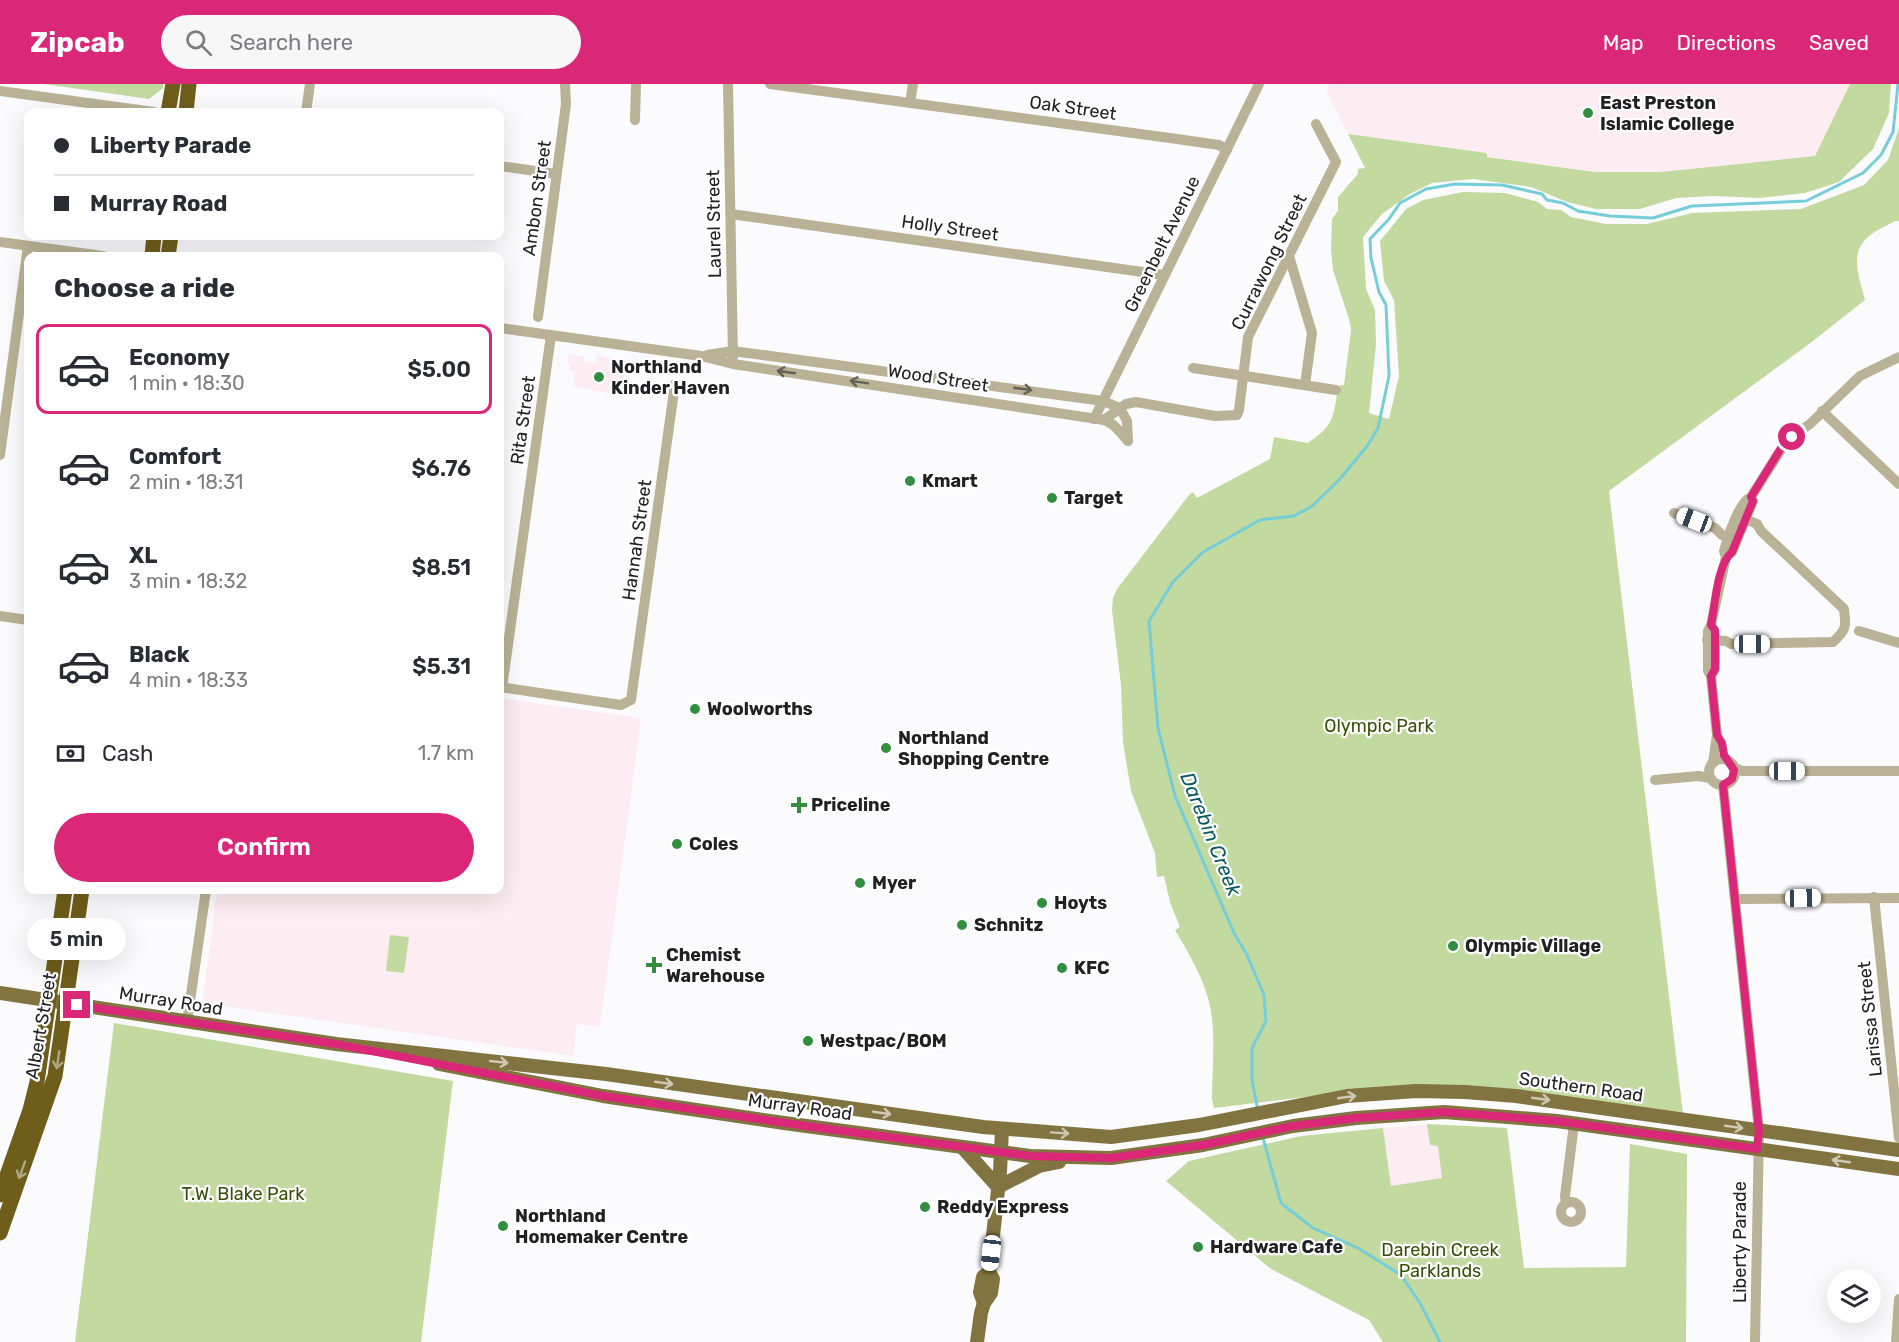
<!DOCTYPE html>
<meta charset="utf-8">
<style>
:root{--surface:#fff;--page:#f7f7f7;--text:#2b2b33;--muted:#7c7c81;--line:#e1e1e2;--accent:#db2777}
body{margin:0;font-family:Rubik,sans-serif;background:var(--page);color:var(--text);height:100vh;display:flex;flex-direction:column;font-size:22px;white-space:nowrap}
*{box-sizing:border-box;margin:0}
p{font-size:20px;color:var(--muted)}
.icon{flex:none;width:33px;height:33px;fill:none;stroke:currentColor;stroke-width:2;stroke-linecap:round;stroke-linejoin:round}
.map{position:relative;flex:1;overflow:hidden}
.drawer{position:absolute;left:24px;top:168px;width:480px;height:642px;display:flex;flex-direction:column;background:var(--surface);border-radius:12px;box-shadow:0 6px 24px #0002}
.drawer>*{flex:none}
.banner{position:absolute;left:24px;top:24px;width:480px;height:132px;border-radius:12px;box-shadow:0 6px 24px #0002;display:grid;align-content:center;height:132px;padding:0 30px;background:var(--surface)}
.controls{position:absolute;left:1827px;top:1185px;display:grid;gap:12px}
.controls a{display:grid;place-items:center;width:54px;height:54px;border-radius:50%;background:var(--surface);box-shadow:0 6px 24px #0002;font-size:30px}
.end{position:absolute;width:27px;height:27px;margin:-14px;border:8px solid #db2777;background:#fff;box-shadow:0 0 0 3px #fff}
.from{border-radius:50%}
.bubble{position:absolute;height:42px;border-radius:21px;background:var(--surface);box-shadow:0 6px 24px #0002;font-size:20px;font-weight:600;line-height:42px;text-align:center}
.car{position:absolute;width:18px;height:36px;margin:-18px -9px;border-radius:8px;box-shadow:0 0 4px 2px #0007;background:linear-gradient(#fff 24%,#345 0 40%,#fff 0 76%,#345 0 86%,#fff 0)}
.banner b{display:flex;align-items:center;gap:21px;height:57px;font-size:22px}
.banner b+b{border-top:2px solid var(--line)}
.banner i{width:15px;height:15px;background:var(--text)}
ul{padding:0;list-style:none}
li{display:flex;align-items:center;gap:18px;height:90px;margin:0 12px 9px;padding:0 18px;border:3px solid transparent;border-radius:12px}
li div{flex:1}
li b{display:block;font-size:22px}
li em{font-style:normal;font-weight:600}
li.selected{border-color:var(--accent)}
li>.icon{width:54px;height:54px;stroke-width:1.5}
h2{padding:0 30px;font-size:27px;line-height:72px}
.pay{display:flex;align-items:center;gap:15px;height:66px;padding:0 30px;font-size:22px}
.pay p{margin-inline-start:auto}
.action{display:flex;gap:12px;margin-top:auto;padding:12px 30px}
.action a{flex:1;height:69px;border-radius:36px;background:var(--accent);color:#fff;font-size:24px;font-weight:600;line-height:69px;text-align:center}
header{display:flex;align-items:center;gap:36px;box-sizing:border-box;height:84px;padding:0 30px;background:var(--accent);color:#fff}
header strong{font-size:28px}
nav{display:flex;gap:33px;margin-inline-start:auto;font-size:21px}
.search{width:420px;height:54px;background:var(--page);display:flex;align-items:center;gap:15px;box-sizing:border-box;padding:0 21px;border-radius:33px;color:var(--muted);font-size:22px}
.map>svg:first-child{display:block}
</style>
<header>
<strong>Zipcab</strong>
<div class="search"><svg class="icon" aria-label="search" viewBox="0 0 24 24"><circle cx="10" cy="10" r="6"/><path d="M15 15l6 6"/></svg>Search here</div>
<nav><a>Map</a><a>Directions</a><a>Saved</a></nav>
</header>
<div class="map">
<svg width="1899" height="1258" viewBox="0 0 1899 1258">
<rect width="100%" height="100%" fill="#fbfbfe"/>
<!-- education -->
<g fill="#fdedf2">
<path d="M1330,0h525l-40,72 -154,16h-66l-109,-15 1,-4 -139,-19 -22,-43z"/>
<path d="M569,270l15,2 -1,6 13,1 1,-7 29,3v14l-5,9 -3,-1 -6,13 -39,-8 2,-14 -6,-2 1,-5 -3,-1z"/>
<path d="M500,614l140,20 1,2 -41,307 -23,-3 -4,32 -366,-52 -4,-5 14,-109h283z"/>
<path d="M1427,1040l3,20 8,2 5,32 -52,9 -8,-59z"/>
</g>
<!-- green -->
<g fill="#c2d9a0">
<path d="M44,0h119v4l-14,11z"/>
<path d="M1850,0h41l-2,29 -16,36 -34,33 -34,11 -45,5 -47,-2 -37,2 -36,11h-44l-29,-7 -36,-15 -58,-8 -41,4 -22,11 -28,20 -19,23 3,52 9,21 1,34 -7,69 20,6 10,-43 -5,-76 -10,-19 -4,-40 26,-32 17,-9 40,-8 42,1 33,9 9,7 14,1 10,7 35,7h41l45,-11 109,-4 63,-24 24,-25 11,-32v93h-4c-9,5 -21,10 -28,17 -18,16 -7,42 -2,62l-56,44 -200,147 74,623 -183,-25 -163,4 -123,15 -2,-9c0,-31 4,-64 -2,-93 -6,-28 -21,-52 -35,-76l5,-3 -10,-25 -6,-26 -7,1 -2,-24 -24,-62 -8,-49 -2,-57 -9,-75 1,-12 4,-9 72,-94 4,-3 4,6 73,-39 4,-22 34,6c23,-16 25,-22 29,-49h2l1,-9h4l7,-55 -2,-11 -16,-49 -2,-20 1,-31 6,-8v-14l20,-23v-5l7,-1 -17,-34 139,19v4l108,15h66l154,-16z"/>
<path d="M390,851l19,2 -5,36 -18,-2z"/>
<path d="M114,939l339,58 -32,261h-346z"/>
<path d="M1427,1040l80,4 17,140 102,-1 4,-123 57,10 -1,188h-303l-14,-22 -98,-51 -105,-88 23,-20 112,-25 82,-8 8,58 51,-8 -4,-32 -8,-1z"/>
</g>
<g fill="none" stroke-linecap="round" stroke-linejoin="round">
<!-- stream -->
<g stroke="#75ced7" stroke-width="3">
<path d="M1258,1027l-6,-31v-32l14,-27 -2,-26 -17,-40 -13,-22 -59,-137 -17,-68 -9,-107 24,-39 30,-30 57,-32 34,-4 17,-9 28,-27 29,-35 10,-17 11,-52 -3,-71 -7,-13 -8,-34 -1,-19 19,-20 11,-16 26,-14 29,-5 47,1 40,9 5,6 16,3 15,8 32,5 43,2 39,-12 114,-5 57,-28 18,-18 12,-23 5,-48"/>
<path d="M1263,1054l18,65 32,25 45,20 43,27 19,28 20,39"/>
</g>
<!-- minor -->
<g stroke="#b9b296" stroke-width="10">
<path d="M728,0l5,273"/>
<path d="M770,0l400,54 49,7 8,5"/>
<path d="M0,7l154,21"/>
<path d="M910,19l3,-19"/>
<path d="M306,28l4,-28"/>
<path d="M635,36l1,-36"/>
<path d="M500,82l56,8"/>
<path d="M731,130l433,61"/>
<path d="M0,158l103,14"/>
<path d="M1289,172l23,77 -7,52"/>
<path d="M538,233l28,-213 -1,-20"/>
<path d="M500,244l201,28 32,8 371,56c12,4 15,12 24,21"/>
<path d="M707,271l26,-4 370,50 17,7 7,13 1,20"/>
<path d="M1193,284l143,22"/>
<path d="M1822,327l77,73"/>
<path d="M1094,335l165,-335"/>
<path d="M1104,336l22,-16 10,-2 79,14 22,-1 2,-5 9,-73 88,-175 -20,-38"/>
<path d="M0,371l28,-209"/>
<path d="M1674,429l41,15 7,7 14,6"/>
<path d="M1726,473l6,-5 21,-51 -2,-4"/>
<path d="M0,532l28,4"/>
<path d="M1859,547l40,12"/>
<path d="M1707,556l19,1 5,3 102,-2c14,-13 13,-15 11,-33l-83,-78 -4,-7 -12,-5"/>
<path d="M1711,592l4,-7v-34"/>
<path d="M500,603l121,18 10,-5 44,-316"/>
<path d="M502,604l49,-353"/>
<circle cx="1722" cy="688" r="13"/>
<path d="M1713,679l4,-28 -6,-59 -3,-5v-40l3,-6 15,-68 -2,-6c4,-14 15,-49 27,-54l36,-57 23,-16 50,-48 39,-19"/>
<path d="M1733,683l9,4h157"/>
<path d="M1655,696l43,-4 12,2"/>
<path d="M1723,701l36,346 -4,211"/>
<path d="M1874,813l25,241"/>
<path d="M1735,815l164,-1"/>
<path d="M187,938l19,-132"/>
<circle cx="1571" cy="1128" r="10"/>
<path d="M1566,1119l-1,-7 9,-72"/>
<path d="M1896,1258l3,-43"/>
</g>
<!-- major -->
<g stroke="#827440" stroke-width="14">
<path d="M0,909l336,51 270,30 377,53 128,10 88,-12 148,-29 69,-5 49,1 51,4 383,54"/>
<path d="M439,980l164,32 181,27 246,33 81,2 92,-13 90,-19 63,-8 88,-6 113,9 342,48"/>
<path d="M963,1064l35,39"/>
<path d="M998,1103l41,-21 20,-4"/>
<path d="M984,1219l-4,-11 3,-15 6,-5 11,-100 2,-43"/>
<path d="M977,1258l4,-29 3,-10 7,-10 2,-14 -4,-7"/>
</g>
<!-- highway -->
<g stroke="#6f5e1b" stroke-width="15">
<path d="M168,28l5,-28"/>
<path d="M186,28l3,-28"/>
<path d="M152,172l2,-20"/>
<path d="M168,172l3,-20"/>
<path d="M0,1111l30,-85 7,-28 28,-192"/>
<path d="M0,1149l55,-157 27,-186"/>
</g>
</g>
<!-- one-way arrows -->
<defs><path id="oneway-shaft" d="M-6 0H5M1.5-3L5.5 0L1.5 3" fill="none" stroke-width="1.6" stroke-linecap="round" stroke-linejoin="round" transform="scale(1.5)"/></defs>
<g stroke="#656257">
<use href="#oneway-shaft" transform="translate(786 288) rotate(-172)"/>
<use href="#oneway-shaft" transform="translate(859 298) rotate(-171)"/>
<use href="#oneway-shaft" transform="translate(1023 305) rotate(8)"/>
</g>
<g stroke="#b0a682">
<use href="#oneway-shaft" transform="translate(58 976) rotate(98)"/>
<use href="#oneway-shaft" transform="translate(22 1086) rotate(110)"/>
</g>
<g stroke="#cdc7b3">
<use href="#oneway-shaft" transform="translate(499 978) rotate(6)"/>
<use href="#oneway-shaft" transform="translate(664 999) rotate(8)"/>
<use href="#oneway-shaft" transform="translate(1347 1013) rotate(-8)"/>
<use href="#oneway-shaft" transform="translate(1541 1015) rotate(8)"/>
<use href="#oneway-shaft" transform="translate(882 1029) rotate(8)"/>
<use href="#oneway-shaft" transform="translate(1734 1043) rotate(8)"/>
<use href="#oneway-shaft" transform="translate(1060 1049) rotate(4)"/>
<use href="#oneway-shaft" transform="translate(1841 1077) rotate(-172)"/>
</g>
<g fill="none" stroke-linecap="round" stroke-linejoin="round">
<!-- route -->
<path stroke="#db2777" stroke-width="8" d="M77,921l259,39 267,52 203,30 224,30 81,2 92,-13 90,-19 63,-8 88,-6 113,9 200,28 2,-18 -36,-346 9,-6 2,-9 -10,-15 -2,-12 -5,-8 -6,-59 4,-7v-39l-4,-5c4,-19 6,-61 21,-73l21,-51 -2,-4 32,-52 9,-8"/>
</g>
<!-- markers -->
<g fill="#318e3f" stroke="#fff" stroke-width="2">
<circle cx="1588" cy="29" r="6"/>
<circle cx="599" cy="293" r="6"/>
<circle cx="910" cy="397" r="6"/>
<circle cx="1052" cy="414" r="6"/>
<circle cx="695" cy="625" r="6"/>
<circle cx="886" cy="664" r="6"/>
<path d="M796 712h6v6h6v6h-6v6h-6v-6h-6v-6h6z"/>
<circle cx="677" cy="760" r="6"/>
<circle cx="860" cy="799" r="6"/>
<circle cx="1042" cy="819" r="6"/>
<circle cx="962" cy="841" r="6"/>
<circle cx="1453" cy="862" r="6"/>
<path d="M651 872h6v6h6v6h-6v6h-6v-6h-6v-6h6z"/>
<circle cx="1062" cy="884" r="6"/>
<circle cx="808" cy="957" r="6"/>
<circle cx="925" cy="1123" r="6"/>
<circle cx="503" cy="1142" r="6"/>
<circle cx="1198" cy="1163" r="6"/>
</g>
<g text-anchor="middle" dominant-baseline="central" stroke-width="4.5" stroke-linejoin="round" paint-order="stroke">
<!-- poi labels -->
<g font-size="18" font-weight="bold" fill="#212123" stroke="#fff" text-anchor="start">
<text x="1600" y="19">East Preston<tspan x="1600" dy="21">Islamic College</tspan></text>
<text x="611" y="283">Northland<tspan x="611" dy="21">Kinder Haven</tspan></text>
<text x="922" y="397">Kmart</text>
<text x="1064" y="414">Target</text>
<text x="707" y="625">Woolworths</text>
<text x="898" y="654">Northland<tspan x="898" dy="21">Shopping Centre</tspan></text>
<text x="811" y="721">Priceline</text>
<text x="689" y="760">Coles</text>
<text x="872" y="799">Myer</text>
<text x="1054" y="819">Hoyts</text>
<text x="974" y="841">Schnitz</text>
<text x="1465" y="862">Olympic Village</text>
<text x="666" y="871">Chemist<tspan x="666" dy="21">Warehouse</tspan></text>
<text x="1074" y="884">KFC</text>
<text x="820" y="957">Westpac/BOM</text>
<text x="937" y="1123">Reddy Express</text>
<text x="515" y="1132">Northland<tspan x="515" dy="21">Homemaker Centre</tspan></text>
<text x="1210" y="1163">Hardware Cafe</text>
</g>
<!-- street labels -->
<g font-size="18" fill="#212123" stroke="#fff">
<text transform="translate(1073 24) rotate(8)">Oak Street</text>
<text transform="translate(537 114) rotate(-82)">Ambon Street</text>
<text transform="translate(714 140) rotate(-91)">Laurel Street</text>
<text transform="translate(950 144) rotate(8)">Holly Street</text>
<text transform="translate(1162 160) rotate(-64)">Greenbelt Avenue</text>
<text transform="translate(1269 178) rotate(-64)">Currawong Street</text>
<text transform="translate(938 294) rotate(9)">Wood Street</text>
<text transform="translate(523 336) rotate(-82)">Rita Street</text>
<text transform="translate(637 456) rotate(-82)">Hannah Street</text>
<text transform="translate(171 917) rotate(9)">Murray Road</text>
<text transform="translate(1870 935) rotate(-96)">Larissa Street</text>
<text transform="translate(41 942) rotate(-80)">Albert Street</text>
<text transform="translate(1581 1003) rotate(8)">Southern Road</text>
<text transform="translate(800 1023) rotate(8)">Murray Road</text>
<text transform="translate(1740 1158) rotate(-90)">Liberty Parade</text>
</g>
<!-- park labels -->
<g font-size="18" fill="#394e09" stroke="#fff">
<text x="1379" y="642">Olympic Park</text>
<text x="243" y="1110">T.W. Blake Park</text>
<text x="1440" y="1166">Darebin Creek<tspan x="1440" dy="21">Parklands</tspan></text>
</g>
<!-- water labels -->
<g font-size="20" font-style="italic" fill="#0b5a61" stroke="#fff">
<text transform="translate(1211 750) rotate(68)">Darebin Creek</text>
</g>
</g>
</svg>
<div class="controls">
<a><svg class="icon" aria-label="layers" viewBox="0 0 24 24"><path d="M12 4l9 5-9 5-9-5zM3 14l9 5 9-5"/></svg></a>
</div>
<i class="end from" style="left:1792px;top:353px"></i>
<i class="end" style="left:77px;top:921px"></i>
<div class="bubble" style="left:27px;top:834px;width:99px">5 min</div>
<i class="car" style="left:1694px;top:436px;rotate:291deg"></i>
<i class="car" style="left:1752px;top:560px;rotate:90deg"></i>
<i class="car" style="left:1787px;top:687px;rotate:90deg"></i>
<i class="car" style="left:1803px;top:814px;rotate:89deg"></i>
<i class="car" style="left:991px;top:1169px;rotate:187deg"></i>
<div class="banner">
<b><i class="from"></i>Liberty Parade</b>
<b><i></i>Murray Road</b>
</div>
<section class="drawer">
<h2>Choose a ride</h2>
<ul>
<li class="selected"><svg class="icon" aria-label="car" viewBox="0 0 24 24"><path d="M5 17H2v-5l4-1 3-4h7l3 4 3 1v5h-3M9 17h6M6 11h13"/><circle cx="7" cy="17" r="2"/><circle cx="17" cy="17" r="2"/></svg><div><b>Economy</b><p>1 min · 18:30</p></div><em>$5.00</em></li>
<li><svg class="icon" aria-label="car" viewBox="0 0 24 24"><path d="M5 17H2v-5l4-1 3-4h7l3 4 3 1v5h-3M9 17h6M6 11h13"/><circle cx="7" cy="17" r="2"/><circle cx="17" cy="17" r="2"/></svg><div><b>Comfort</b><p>2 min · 18:31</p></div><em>$6.76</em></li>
<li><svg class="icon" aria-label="car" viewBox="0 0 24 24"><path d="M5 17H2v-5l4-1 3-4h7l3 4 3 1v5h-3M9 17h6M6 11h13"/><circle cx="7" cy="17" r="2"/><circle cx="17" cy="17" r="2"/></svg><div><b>XL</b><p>3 min · 18:32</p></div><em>$8.51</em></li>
<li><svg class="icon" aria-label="car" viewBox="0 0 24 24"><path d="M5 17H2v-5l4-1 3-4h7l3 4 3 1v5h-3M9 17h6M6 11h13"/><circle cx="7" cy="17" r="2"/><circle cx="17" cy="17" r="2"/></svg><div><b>Black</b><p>4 min · 18:33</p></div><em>$5.31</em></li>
</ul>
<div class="pay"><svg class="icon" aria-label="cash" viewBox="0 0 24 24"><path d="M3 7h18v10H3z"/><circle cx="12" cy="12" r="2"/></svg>Cash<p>1.7 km</p></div>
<div class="action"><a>Confirm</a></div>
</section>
</div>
